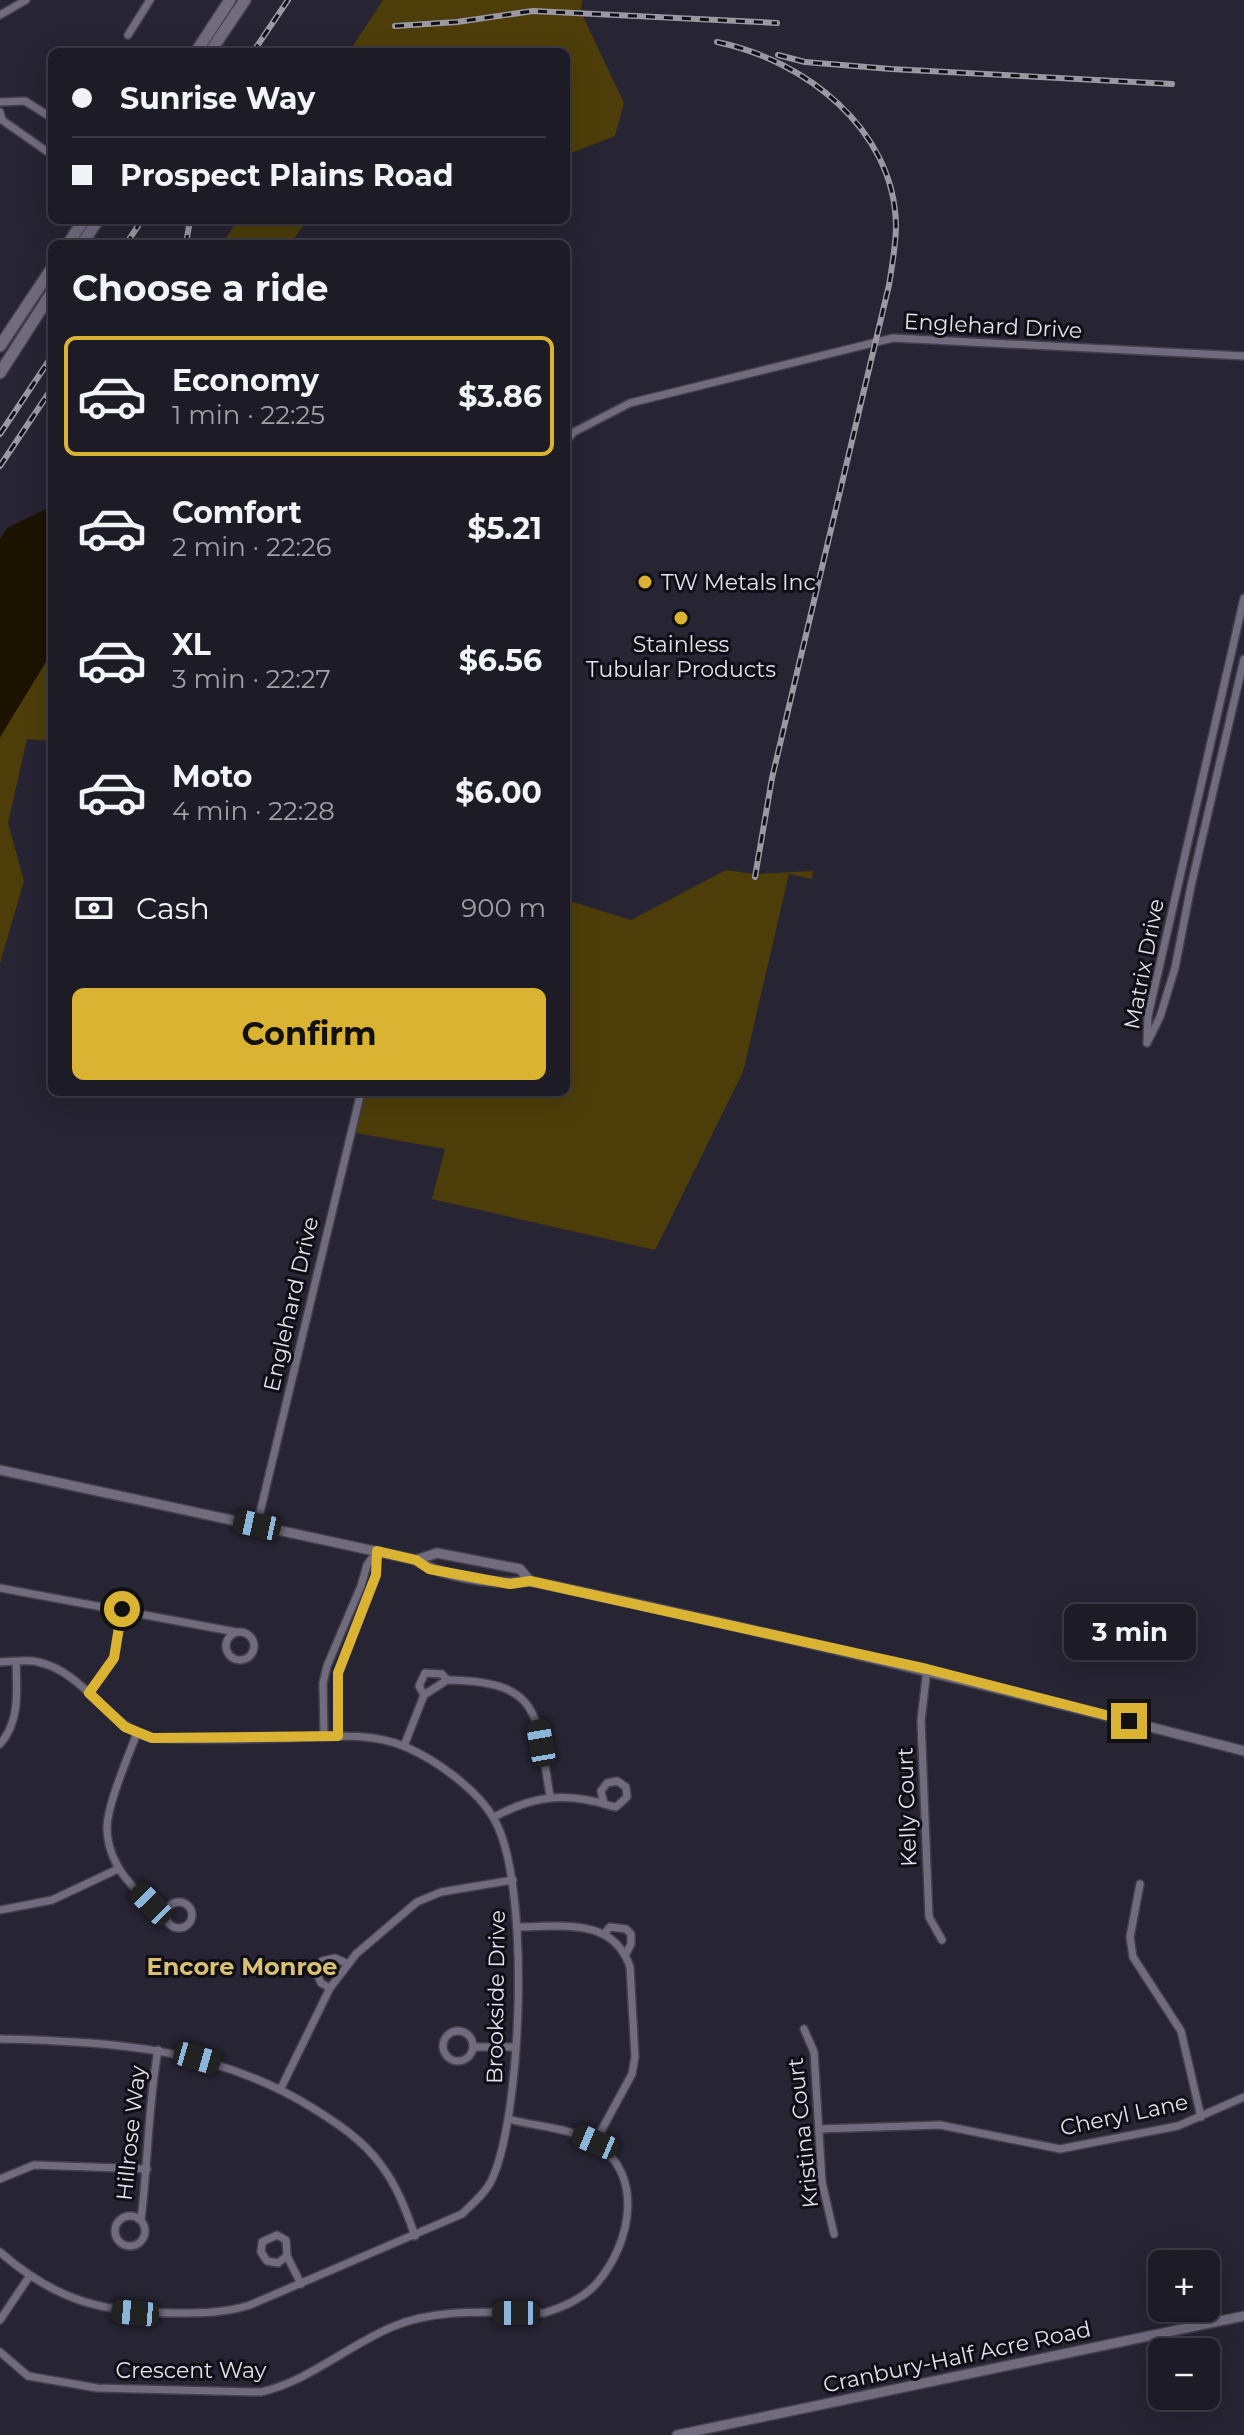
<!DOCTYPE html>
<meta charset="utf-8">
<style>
:root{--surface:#1d1b26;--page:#2a2832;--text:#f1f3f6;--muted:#a0a1a7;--line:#3b3943;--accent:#dab333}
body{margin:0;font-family:Montserrat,sans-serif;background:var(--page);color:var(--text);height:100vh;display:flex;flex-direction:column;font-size:30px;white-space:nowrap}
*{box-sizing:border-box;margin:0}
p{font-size:26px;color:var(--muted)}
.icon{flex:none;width:44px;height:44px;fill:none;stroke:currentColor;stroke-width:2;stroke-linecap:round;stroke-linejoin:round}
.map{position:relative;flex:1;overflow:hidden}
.drawer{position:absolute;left:48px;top:240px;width:522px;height:856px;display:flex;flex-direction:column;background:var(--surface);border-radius:12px;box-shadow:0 8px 32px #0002,0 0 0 2px var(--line)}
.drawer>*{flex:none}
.banner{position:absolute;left:48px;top:48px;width:522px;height:176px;border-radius:12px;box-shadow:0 8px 32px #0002,0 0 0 2px var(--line);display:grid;align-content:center;height:176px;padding:0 24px;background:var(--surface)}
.controls{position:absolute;left:1148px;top:2250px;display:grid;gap:16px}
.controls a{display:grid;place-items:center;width:72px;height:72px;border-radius:12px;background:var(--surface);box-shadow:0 8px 32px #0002,0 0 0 2px var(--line);font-size:40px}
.end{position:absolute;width:36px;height:36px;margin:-18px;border:10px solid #dab333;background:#111;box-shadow:0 0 0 4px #111}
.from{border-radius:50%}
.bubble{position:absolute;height:56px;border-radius:12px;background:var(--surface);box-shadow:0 8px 32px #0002,0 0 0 2px var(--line);font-size:26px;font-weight:700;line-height:56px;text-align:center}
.car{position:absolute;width:24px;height:48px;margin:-24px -12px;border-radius:10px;box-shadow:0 0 6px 2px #0007;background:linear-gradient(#222 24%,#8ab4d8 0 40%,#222 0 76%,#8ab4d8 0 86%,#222 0)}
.banner b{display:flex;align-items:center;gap:28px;height:76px;font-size:30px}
.banner b+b{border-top:2px solid var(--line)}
.banner i{width:20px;height:20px;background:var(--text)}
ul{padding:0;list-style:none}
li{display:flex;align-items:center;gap:24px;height:120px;margin:0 16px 12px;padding:0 8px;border:4px solid transparent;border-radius:12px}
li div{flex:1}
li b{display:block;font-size:30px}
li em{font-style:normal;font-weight:700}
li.selected{border-color:var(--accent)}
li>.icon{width:72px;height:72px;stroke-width:1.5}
h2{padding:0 24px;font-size:36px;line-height:96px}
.pay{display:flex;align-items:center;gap:20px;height:88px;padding:0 24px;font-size:30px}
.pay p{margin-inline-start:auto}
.primary-button{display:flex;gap:16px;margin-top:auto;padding:16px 24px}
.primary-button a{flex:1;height:92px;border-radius:12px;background:var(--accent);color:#111;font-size:32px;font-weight:700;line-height:92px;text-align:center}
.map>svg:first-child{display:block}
</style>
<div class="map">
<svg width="1244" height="2435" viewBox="0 0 1244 2435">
<rect width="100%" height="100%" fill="#272433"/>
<!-- green -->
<g fill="#4d3e09">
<path d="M383,0h199l-1,12 43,91 -9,33 -49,19v-103h-217z"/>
<path d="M238,220h69l-17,24h-68z"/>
<path d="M52,652v89l-25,-2 -19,84 16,58 -24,82v-226z"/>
<path d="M726,870l28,4 59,-3 -1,8 -23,-5 -46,198 -88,178 -223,-51 13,-50 -89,-16 10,-41h200v-192l65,20z"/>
</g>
<!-- water -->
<path fill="#1c1300" d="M48,508l4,2v142l-52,85v-198l7,-11z"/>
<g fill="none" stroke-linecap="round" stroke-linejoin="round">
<defs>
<g id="minor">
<path d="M0,15l26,-15"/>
<path d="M128,35l22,-35"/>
<path d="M0,102l25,-1 27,17"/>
<path d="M0,112l2,8 50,35"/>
<path d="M566,441l8,-9 56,-29 263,-65 351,18"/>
<path d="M1148,1041l12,-24 15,-49 16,-82 53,-227"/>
<path d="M1147,1043l1,-27 96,-418"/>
<path d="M257,1525l104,-433"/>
<path d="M0,1588l236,44"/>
<circle cx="240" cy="1646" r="14"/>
<path d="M0,1662c12,0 26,-3 38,0 47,10 68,63 114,76 44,3 90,1 134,0 39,-1 83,-7 120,9 30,13 72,43 88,72 37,63 28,291 -1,358 -6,15 -20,26 -31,37l-212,91c-25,8 -48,8 -74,8 -73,0 -120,-12 -176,-61"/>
<path d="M927,1669l-6,52 8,196 13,23"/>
<path d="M89,1693l25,-35 8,-49"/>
<path d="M424,1695l-5,-9 6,-13 17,1 5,6"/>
<path d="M137,1733c-9,24 -30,72 -30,96 1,36 29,67 59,83"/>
<path d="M324,1736l-1,-53 4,-17 34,-80 6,-21 10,-14"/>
<path d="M338,1736v-63l38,-98 1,-24"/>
<path d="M0,1744c20,-22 17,-54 16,-82"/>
<path d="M404,1746l20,-51 23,-15c97,1 89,36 103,116"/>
<path d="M494,1817c34,-18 60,-24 98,-16 9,1 16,5 24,6l11,-10 -1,-10 -9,-6 -10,2 -6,8 3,12"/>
<path d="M1140,1884l-10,53 3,20 48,74 20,86"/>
<circle cx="179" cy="1915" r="13"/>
<path d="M0,1910l52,-10 66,-31"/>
<path d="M517,1927c43,0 96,-11 113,40l5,90 -3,17 -37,68"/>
<path d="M605,1933l5,-6 16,2 5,5v10l-5,10"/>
<path d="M330,1988l-9,-5 -4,-9 5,-13 13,-3 11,5"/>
<path d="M804,2029l10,23 8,130 12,52"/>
<circle cx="458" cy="2046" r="15"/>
<path d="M0,2039c109,2 216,9 311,68 26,16 52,33 70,58 16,21 25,45 34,71"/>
<path d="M473,2047h42"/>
<path d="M281,2088l49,-100 26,-34 61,-52 24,-10 72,-12"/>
<path d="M819,2129l121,-4 120,24 118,-23 66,-29"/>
<path d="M0,2179l34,-14 113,4"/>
<circle cx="130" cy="2231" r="15"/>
<path d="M141,2220c7,-57 7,-114 17,-170"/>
<path d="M287,2256l-9,7 -11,-2 -6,-9 1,-10 15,-7 9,5 1,16 14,28"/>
<path d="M0,2320l29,-43"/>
<path d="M0,2352l28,24 69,12 164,4c48,-11 86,-46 131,-65 46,-20 103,-14 152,-14 20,-6 39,-14 53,-30 34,-39 49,-111 -4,-141 -24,-15 -57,-15 -84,-23"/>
</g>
<g id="tertiary">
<path d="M0,1470l416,90c25,17 84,26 114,21 239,50 477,109 714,170"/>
<path d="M416,1560l21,-7 83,16 10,12"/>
<path d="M677,2435l567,-119"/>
</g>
<g id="secondary">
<path d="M196,52l34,-52"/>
<path d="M210,52l35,-52"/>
<path d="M68,244l16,-24"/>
<path d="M82,244l16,-24"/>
<path d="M0,346l52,-78"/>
<path d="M0,373l52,-81"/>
</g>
</defs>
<!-- minor casing -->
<use href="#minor" stroke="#43404c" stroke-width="10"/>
<!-- tertiary casing -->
<use href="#tertiary" stroke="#43404c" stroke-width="12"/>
<!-- secondary casing -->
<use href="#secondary" stroke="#43404c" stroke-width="14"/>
<!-- minor -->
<use href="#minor" stroke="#706c7e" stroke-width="7"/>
<!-- tertiary -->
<use href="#tertiary" stroke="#706c7e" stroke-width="9"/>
<!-- secondary -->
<use href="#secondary" stroke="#706c7e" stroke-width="11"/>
<defs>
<g id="rail">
<path d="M395,26l62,-4 76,-11 244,12"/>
<path d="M717,42c87,18 177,86 179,183 0,20 -4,41 -7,60l-117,493 -17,99"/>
<path d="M253,52l35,-52"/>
<path d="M778,55l27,7 86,7 281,15"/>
<path d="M126,244l16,-24"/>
<path d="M186,244l4,-24"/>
<path d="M0,434l52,-78"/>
<path d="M0,466l52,-78"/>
</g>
</defs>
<!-- rail casing -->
<use href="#rail" stroke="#9b98a4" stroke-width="6"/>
<!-- rail -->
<use href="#rail" stroke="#0f0e15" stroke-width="3" stroke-dasharray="9" stroke-linecap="butt"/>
</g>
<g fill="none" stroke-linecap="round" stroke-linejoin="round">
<!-- route -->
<path stroke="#dab333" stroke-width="10" d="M122,1609l-8,49 -25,35 36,34 27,11 186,-2v-63l38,-98 1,-24 39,9 13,9 81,15 20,-3 397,88 202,52"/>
</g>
<!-- markers -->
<g fill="#dab333" stroke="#0f0e15" stroke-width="3">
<circle cx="645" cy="582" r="8"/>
<circle cx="681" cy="618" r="8"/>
</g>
<g text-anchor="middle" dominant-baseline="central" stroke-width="6" stroke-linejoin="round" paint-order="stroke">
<!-- street labels -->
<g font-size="22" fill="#e3e1eb" stroke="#0f0e15">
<text transform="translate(993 326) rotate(3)">Englehard Drive</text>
<text transform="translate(1144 964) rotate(-79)">Matrix Drive</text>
<text transform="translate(291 1304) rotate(-77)">Englehard Drive</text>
<text transform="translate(907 1807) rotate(-92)">Kelly Court</text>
<text transform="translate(496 1997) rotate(-89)">Brookside Drive</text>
<text transform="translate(1124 2115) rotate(-12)">Cheryl Lane</text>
<text transform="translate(131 2133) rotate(-84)">Hillrose Way</text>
<text transform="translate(803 2133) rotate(-96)">Kristina Court</text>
<text transform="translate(957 2357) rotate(-12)">Cranbury-Half Acre Road</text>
<text x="191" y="2370">Crescent Way</text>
</g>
<!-- poi labels -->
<g font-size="22" fill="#e3e1eb" stroke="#0f0e15" text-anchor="start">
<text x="661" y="582">TW Metals Inc</text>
<text x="681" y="644" text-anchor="middle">Stainless<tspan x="681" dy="25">Tubular Products</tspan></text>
</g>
<!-- neighbourhood labels -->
<g font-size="24" font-weight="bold" fill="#dac074" stroke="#0f0e15">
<text x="242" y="1966">Encore Monroe</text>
</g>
</g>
</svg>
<div class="controls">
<a>+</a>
<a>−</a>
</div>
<i class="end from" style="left:122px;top:1609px"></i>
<i class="end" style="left:1129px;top:1721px"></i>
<div class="bubble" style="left:1064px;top:1604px;width:132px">3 min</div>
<i class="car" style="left:257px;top:1525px;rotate:282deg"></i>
<i class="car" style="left:541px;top:1743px;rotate:350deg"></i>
<i class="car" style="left:151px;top:1904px;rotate:316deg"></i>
<i class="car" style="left:197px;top:2058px;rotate:106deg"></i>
<i class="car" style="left:595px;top:2142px;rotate:293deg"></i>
<i class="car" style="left:135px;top:2313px;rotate:275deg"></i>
<i class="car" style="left:516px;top:2313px;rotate:270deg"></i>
<div class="banner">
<b><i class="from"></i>Sunrise Way</b>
<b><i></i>Prospect Plains Road</b>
</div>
<section class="drawer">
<h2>Choose a ride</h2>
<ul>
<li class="selected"><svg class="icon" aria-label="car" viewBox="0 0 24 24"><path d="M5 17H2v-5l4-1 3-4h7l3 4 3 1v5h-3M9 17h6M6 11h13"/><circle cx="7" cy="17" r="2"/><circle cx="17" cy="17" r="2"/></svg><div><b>Economy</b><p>1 min · 22:25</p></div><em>$3.86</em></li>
<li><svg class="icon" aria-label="car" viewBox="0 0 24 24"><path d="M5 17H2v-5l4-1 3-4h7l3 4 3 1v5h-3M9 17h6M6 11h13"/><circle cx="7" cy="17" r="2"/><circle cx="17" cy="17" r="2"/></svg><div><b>Comfort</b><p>2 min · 22:26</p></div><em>$5.21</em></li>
<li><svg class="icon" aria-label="car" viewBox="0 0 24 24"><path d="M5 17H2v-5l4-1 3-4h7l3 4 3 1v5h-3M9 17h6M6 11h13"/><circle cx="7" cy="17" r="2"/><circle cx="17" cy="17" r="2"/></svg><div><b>XL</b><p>3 min · 22:27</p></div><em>$6.56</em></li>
<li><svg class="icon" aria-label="car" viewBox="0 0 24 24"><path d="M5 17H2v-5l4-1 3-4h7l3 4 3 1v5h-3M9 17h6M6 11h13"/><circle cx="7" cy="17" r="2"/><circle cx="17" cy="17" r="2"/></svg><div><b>Moto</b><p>4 min · 22:28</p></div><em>$6.00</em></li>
</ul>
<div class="pay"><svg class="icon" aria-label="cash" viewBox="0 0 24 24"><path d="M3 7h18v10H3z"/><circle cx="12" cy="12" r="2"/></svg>Cash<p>900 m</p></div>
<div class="primary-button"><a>Confirm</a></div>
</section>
</div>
